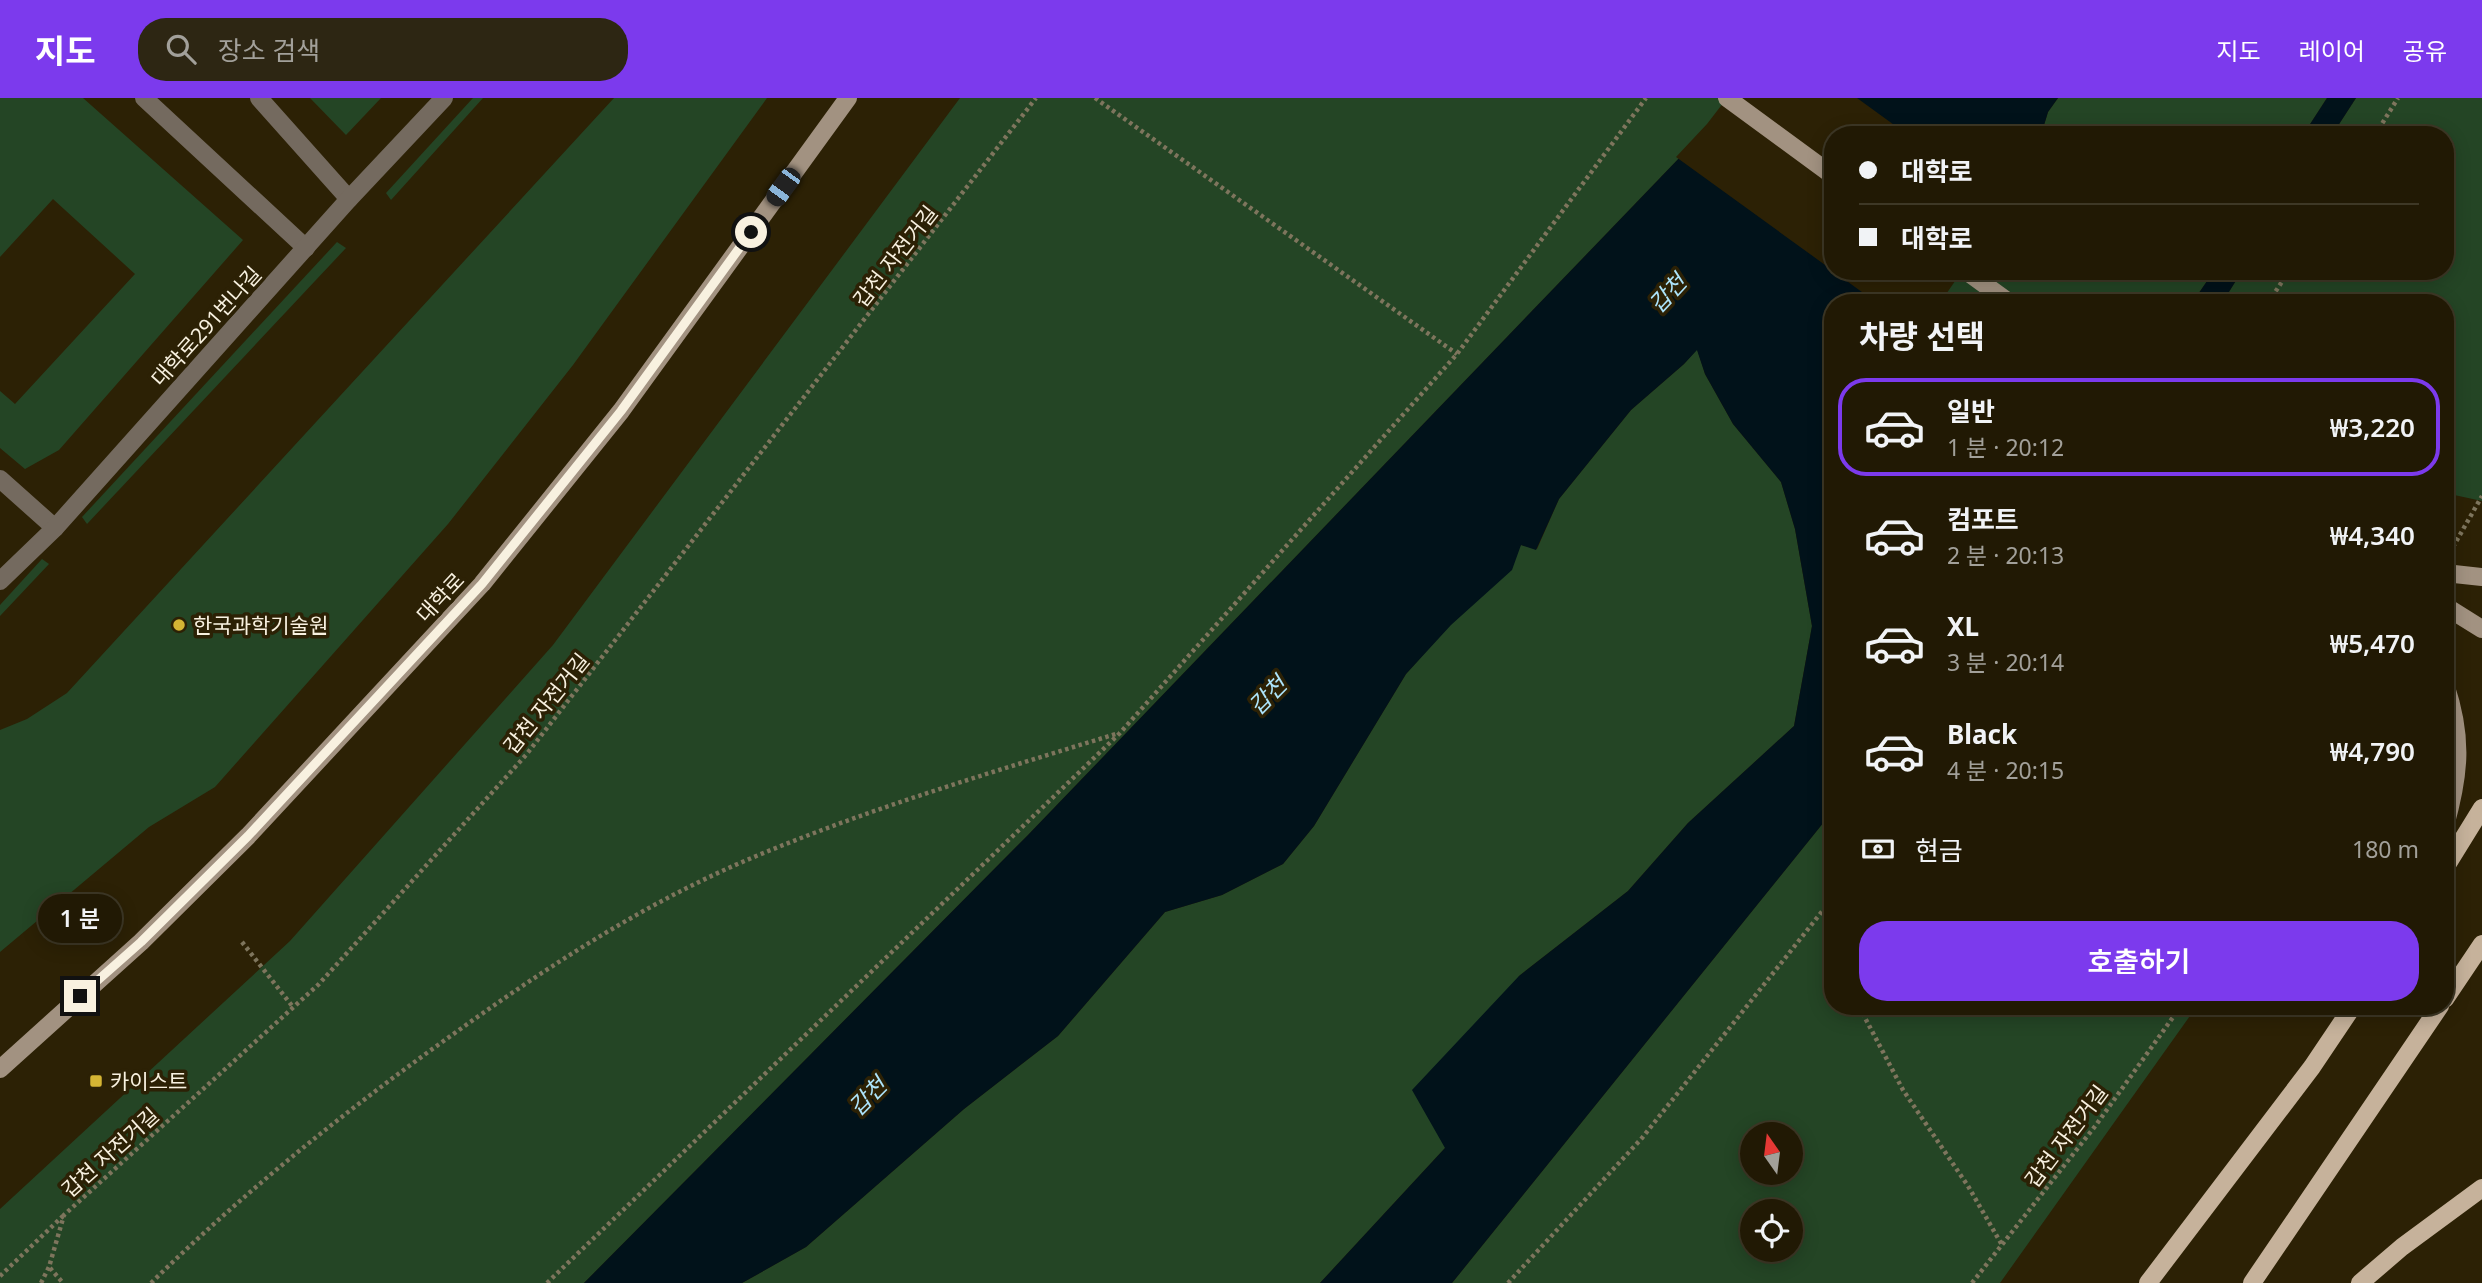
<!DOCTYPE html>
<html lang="ko">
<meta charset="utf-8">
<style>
:root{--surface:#211904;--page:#2d2613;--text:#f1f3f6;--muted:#a2a09a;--line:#3e3826;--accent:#7c3aed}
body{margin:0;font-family:"Noto Sans","Noto Sans KR",sans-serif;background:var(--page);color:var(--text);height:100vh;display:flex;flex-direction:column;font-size:26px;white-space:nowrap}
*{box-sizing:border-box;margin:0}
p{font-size:23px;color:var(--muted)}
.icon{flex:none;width:38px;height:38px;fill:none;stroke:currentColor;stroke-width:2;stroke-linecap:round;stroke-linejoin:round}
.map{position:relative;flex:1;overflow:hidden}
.sheet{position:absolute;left:1824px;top:196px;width:630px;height:721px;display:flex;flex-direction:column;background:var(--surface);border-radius:28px;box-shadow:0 4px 18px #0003,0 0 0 2px var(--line)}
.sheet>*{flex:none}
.banner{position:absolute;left:1824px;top:28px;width:630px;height:154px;border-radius:28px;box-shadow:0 4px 18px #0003,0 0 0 2px var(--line);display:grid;align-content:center;height:154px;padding:0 35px;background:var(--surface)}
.needle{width:46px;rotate:346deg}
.tools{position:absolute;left:1740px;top:1024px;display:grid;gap:14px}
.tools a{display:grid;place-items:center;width:63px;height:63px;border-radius:50%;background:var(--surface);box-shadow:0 4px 18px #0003,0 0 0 2px var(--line);font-size:35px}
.end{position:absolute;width:32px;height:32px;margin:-16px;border:9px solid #f8f1e0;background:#111;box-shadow:0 0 0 4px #111}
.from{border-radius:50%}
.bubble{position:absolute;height:49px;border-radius:24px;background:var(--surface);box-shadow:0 4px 18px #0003,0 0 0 2px var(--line);font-size:23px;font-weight:600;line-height:49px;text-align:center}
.car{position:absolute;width:21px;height:42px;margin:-21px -10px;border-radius:9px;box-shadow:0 0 5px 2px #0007;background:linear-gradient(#222 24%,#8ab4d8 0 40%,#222 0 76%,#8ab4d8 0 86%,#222 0)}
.banner b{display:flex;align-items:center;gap:24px;height:66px;font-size:26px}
.banner b+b{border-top:2px solid var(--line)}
.banner i{width:18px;height:18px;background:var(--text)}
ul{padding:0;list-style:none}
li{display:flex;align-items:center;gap:21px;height:98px;margin:0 14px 10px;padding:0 21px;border:4px solid transparent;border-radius:28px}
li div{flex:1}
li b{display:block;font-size:26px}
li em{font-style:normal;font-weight:600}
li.current{border-color:var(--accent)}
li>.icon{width:63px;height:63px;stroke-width:1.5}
h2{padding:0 35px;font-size:32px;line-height:84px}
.pay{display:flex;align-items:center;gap:18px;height:77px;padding:0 35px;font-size:26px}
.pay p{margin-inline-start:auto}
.action{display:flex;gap:14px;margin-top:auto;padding:14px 35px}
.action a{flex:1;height:80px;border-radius:28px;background:var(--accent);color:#fff;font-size:28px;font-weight:600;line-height:80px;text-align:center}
header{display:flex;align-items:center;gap:42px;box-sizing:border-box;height:98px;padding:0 35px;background:var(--accent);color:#fff}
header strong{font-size:33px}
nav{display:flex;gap:38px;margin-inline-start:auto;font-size:24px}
.search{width:490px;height:63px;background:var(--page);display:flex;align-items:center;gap:18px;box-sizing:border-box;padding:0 24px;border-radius:28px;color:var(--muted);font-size:26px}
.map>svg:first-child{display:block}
</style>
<header>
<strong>지도</strong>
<div class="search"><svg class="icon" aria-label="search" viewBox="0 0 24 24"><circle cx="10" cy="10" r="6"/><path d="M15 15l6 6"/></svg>장소 검색</div>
<nav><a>지도</a><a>레이어</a><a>공유</a></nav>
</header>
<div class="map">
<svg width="2482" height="1185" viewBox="0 0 2482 1185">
<rect width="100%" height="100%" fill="#2c2105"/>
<!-- green -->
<g fill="#244525" fill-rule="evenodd">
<path d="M0,0h83l160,142 -184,210 -34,19 -25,-21v-57l15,13 120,-130 -82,-75 -53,58z"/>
<path d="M310,0h71l-35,37z"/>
<path d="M473,0h10l-92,102 -5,-7z"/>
<path d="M614,0h153l-194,267 -125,159 -233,263 -66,40 -149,125v-222l27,-11 40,-26z"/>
<path d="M960,0h771l-21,28 -681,708 -445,449h-584v-74l290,-268 263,-296z"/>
<path d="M2058,0h269l-24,37h-262l7,-23z"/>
<path d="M2356,0h126v403l-37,-8v-190h-223l20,-32h203v-136h-113z"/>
<path d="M337,144l9,6 -259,276 -5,-7z"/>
<path d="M1958,173h256l-22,32h-256z"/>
<path d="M1697,251l8,25 28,50 48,58 14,47 17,97 -18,100 -106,97 -60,68 -109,85 -74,172 -125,135h-578l64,-36 158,-138 94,-73 107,-124 57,-17 61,-31 31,-38 92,-152 115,-129 16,4 22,-50 72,-89 53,-46z"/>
<path d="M42,461l7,5 -49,52v-11z"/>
<path d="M1832,714v194h365l-197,277h-548zM1752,1036h38v38h-38zM1752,1113h38v39h-38z"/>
</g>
<!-- water -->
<g fill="#01121a">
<path d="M1731,0h327l-10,14 -7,23h-209v136h126l-22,32h-104v509l-380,471h-132l125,-135 -33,-58 107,-114 109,-85 60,-68 106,-97 18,-100 -17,-97 -14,-47 -48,-58 -28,-50 -8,-24 -13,14 -53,46 -72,89 -23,51 -15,-5 -9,25 -61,55 -45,49 -92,152 -31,38 -61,31 -57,17 -107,124 -94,73 -158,138 -64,36h-158l445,-449 681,-708z"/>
<path d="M2327,0h29l-24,37h-29z"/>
<path d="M2214,173h28l-20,32h-30z"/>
</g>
<!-- pier -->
<g fill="#2c2105">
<path d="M1727,0h130l51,37h-76v135l-156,-113 31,-33z"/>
<path d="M1833,173h129l-22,32h-63z"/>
</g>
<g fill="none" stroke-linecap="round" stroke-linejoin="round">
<!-- path -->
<g stroke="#7e755d" stroke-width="4.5" stroke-dasharray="3.5 3.5" stroke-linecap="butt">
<path d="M1095,0l362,256"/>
<path d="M2375,37l23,-37"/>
<path d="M2268,205l21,-32"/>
<path d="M2453,449l29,-51"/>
<path d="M242,844l51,65"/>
<path d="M1862,908l1,8 40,76 65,96 34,59"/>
<path d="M50,1170l13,15"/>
<path d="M0,1178l63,-60"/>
<path d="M41,1185l8,-16 15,-52 255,-231 207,-229 510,-657"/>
<path d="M151,1185c94,-92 194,-172 301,-248 95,-68 194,-133 302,-178 119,-50 242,-86 365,-124"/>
<path d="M547,1185l573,-550 337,-379 189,-256"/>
<path d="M1508,1185l134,-145 190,-239"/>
<path d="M1972,1185l124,-158 85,-119"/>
</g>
<!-- lane -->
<g stroke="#746a5f" stroke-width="18">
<path d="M259,0l90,101"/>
<path d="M0,381l55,49"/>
</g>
<!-- street -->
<g stroke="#746a5f" stroke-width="18">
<path d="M144,0l162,150"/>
<path d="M0,483l55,-53 294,-329 95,-101"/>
</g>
<!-- secondary -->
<g stroke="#a29281" stroke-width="18">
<path d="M1727,0l105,77"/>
<path d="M1966,173l44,32"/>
<path d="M2445,475l37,4"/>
<path d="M2445,508l37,23"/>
<path d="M2445,586c18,53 15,89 0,142"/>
<path d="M0,971l141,-127 107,-106 234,-252 139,-173 227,-313"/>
</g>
<!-- primary -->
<g stroke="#c6b29b" stroke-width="18">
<path d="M2445,770l37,-60"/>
<path d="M2445,901l37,-55"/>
<path d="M2148,1185l164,-216 41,-61"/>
<path d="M2252,1185l188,-277"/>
<path d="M2360,1185l42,-36 80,-59"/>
</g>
</g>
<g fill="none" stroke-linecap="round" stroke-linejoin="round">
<!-- route -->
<path stroke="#f8f1e0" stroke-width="9" d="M80,898l61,-54 107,-106 234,-252 139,-173 130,-179"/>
</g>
<!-- markers -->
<g fill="#d5b534" stroke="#2c2105" stroke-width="2.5">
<circle cx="179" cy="527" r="7"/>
<rect x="89" y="976" width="14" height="14" rx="3.5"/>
</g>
<g text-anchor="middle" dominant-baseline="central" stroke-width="7" stroke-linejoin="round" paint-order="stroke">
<!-- street labels -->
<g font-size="21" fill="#f8f1e0" stroke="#2c2105">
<text transform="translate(895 158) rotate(-52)">갑천 자전거길</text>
<text transform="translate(206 228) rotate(-48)">대학로291번나길</text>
<text transform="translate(440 499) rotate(-47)">대학로</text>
<text transform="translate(546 605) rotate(-51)">갑천 자전거길</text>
<text transform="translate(2066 1038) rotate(-53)">갑천 자전거길</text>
<text transform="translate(110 1054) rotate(-42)">갑천 자전거길</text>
</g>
<!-- poi labels -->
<g font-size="21" fill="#f8f1e0" stroke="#2c2105" text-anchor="start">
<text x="193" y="527">한국과학기술원</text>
<text x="110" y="983">카이스트</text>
</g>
<!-- water labels -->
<g font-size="23" font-style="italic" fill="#ade4fb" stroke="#2c2105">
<text transform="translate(1667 195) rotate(-47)">갑천</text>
<text transform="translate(1267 597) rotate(-45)">갑천</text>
<text transform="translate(867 998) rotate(-45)">갑천</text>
</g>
</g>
</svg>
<div class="tools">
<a><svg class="needle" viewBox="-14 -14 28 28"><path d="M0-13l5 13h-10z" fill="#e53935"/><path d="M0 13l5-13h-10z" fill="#a2a09a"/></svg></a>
<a><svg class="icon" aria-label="locate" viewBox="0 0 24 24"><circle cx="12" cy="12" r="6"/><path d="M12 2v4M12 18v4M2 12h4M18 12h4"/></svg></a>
</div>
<i class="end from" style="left:751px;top:134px"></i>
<i class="end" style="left:80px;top:898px"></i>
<div class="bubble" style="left:38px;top:796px;width:84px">1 분</div>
<i class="car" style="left:783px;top:89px;rotate:216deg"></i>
<div class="banner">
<b><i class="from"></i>대학로</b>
<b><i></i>대학로</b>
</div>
<section class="sheet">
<h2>차량 선택</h2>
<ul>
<li class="current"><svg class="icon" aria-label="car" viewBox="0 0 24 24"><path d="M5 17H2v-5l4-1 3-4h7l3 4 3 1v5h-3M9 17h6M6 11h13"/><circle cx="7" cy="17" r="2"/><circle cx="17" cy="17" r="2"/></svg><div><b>일반</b><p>1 분 · 20:12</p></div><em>₩3,220</em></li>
<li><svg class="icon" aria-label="car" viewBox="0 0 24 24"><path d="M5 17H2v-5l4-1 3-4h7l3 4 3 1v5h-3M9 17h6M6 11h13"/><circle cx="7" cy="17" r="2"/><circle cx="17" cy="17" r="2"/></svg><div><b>컴포트</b><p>2 분 · 20:13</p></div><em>₩4,340</em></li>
<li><svg class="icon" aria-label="car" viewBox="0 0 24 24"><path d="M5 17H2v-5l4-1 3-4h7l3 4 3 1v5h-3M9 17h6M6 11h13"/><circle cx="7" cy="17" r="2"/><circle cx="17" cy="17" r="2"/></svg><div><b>XL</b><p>3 분 · 20:14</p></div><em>₩5,470</em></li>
<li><svg class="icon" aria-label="car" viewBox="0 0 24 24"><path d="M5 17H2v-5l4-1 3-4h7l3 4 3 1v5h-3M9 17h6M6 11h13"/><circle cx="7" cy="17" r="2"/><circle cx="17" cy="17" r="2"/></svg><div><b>Black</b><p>4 분 · 20:15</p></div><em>₩4,790</em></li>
</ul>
<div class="pay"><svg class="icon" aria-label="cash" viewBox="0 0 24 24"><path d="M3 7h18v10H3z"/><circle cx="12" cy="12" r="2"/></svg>현금<p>180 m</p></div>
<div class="action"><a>호출하기</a></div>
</section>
</div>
